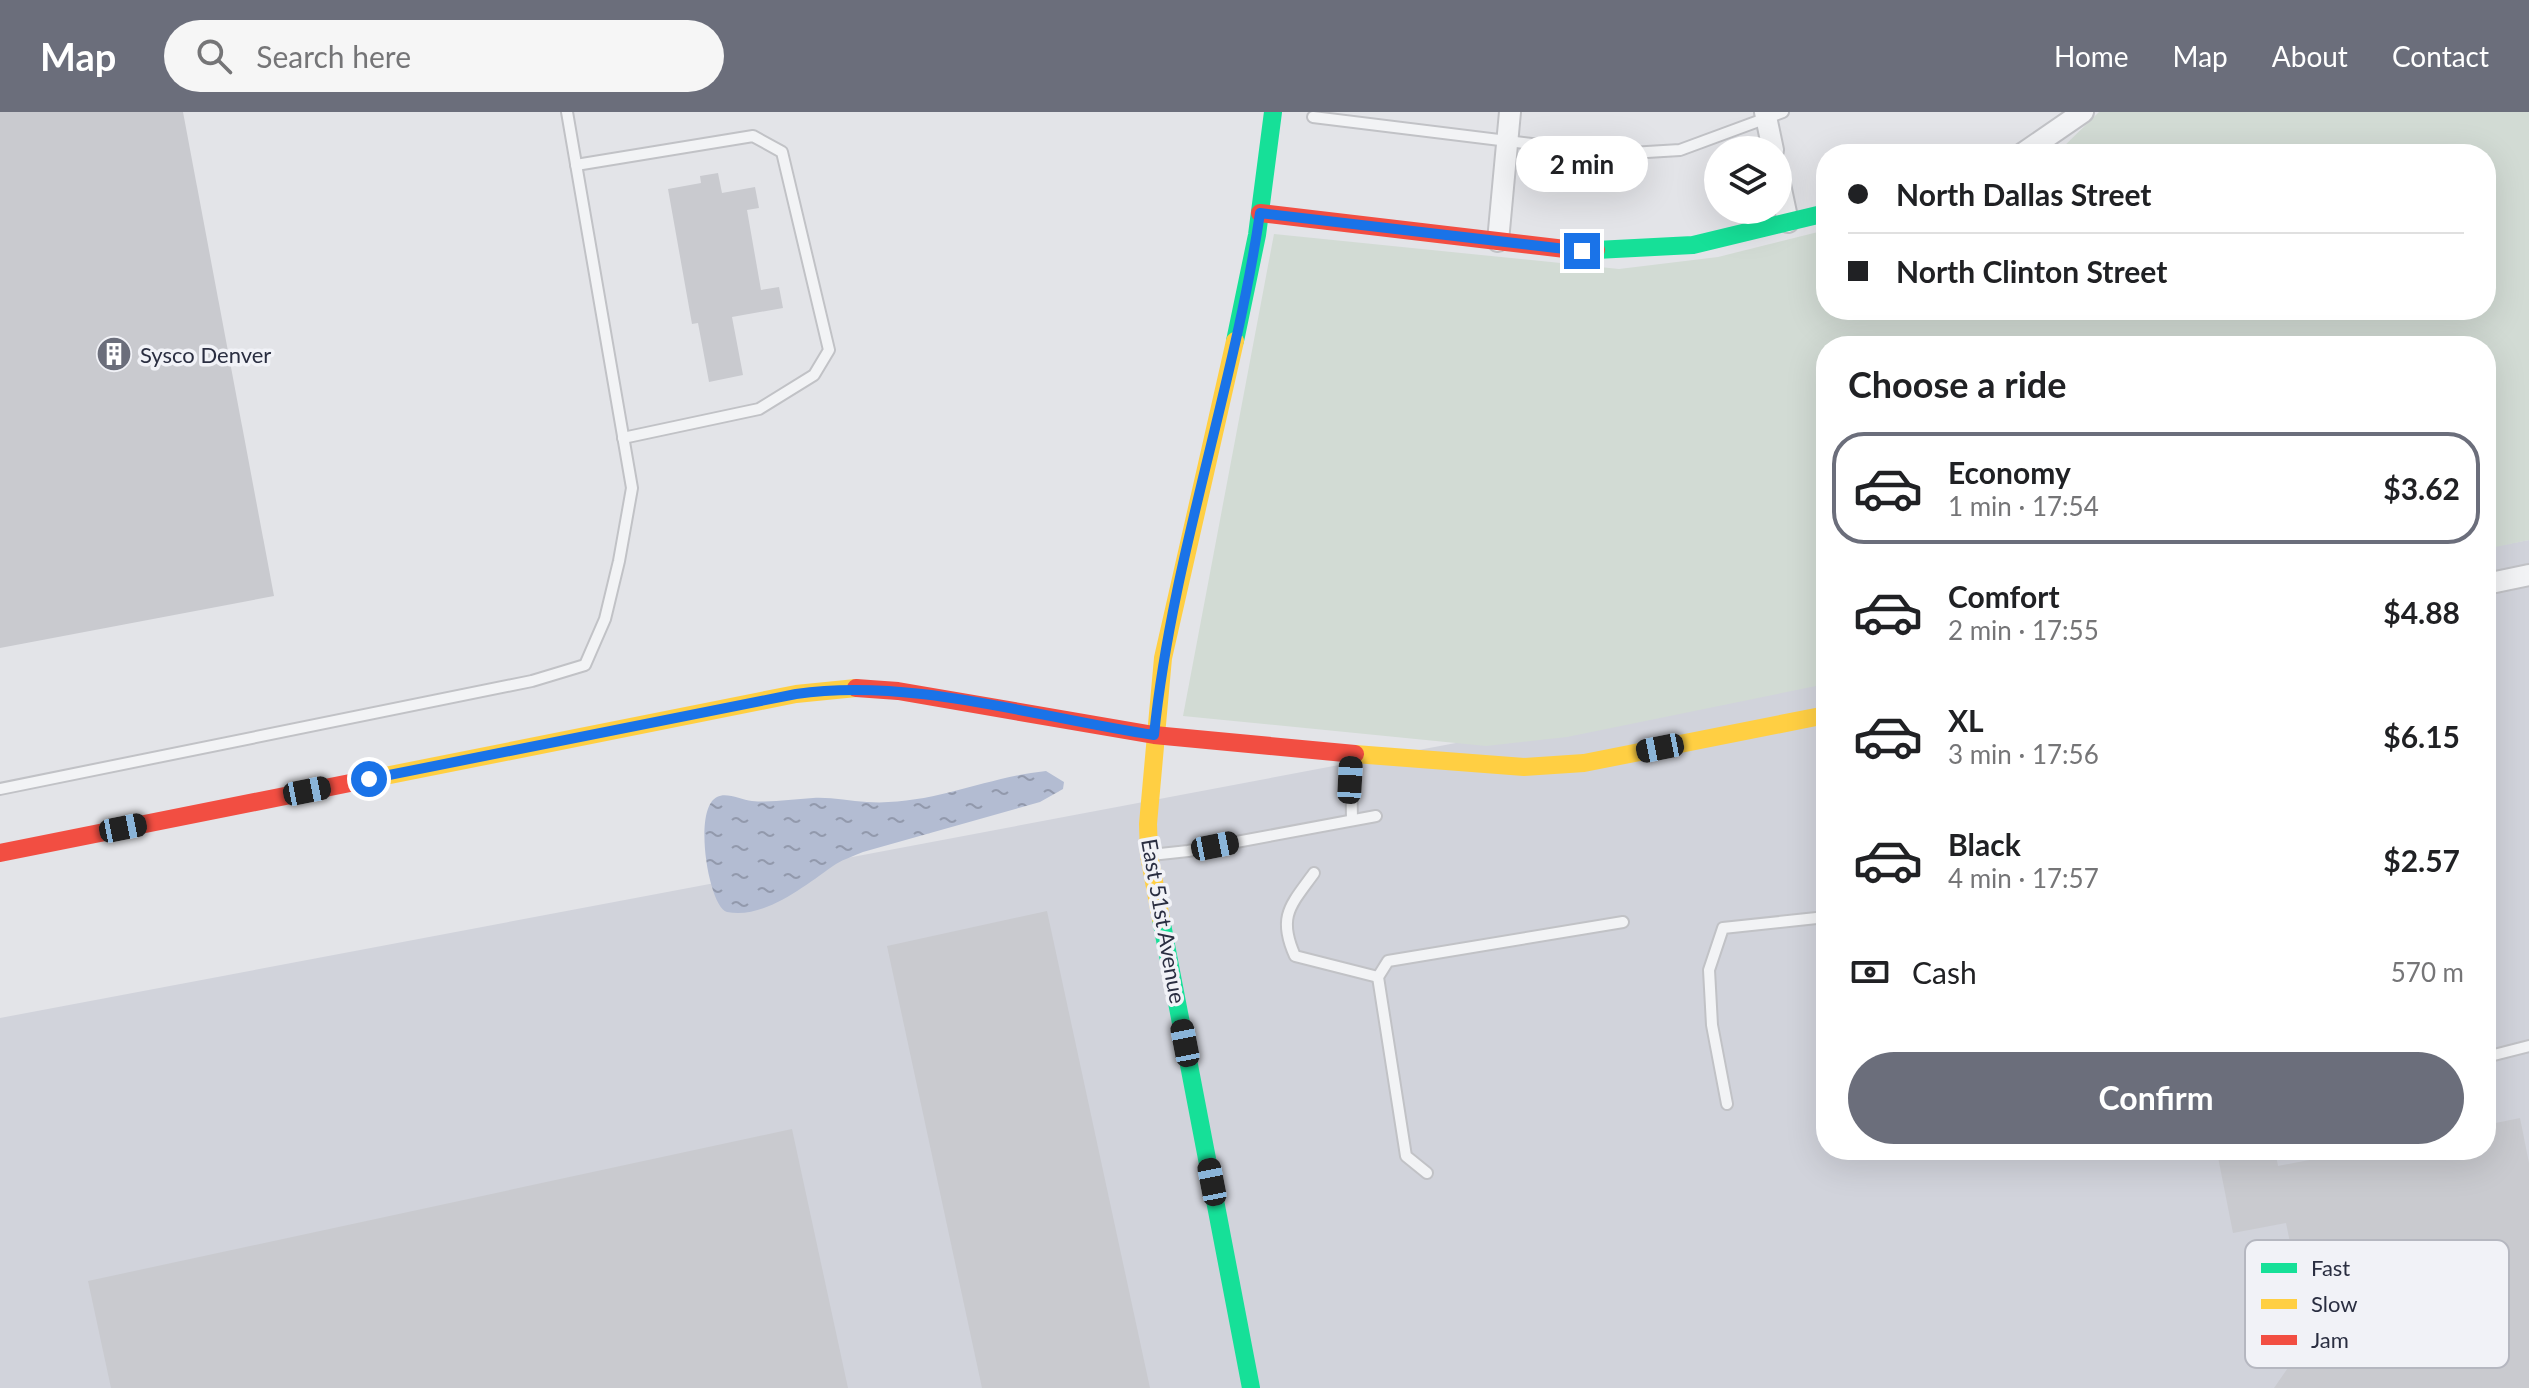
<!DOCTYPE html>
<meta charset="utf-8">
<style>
:root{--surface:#fff;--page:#f6f6f6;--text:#202124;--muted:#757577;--line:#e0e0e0;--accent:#6b6e7b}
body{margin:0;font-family:Lato,sans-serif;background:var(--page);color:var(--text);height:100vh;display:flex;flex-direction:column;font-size:30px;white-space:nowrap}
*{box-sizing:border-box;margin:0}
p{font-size:26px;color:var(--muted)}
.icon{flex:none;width:44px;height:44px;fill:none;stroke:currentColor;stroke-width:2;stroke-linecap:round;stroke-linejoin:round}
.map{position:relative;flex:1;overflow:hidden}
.drawer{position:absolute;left:1816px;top:224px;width:680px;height:824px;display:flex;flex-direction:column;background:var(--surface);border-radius:32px;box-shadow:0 8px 32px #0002}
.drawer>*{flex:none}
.guide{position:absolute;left:1816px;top:32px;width:680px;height:176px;border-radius:32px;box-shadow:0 8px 32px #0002;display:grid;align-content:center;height:176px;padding:0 32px;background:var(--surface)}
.tools{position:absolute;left:1704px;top:24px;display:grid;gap:16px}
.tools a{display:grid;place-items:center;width:88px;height:88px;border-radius:50%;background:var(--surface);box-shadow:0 8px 32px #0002;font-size:40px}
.end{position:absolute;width:36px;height:36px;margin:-18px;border:10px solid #1a73e8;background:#fff;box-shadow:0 0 0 4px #fff}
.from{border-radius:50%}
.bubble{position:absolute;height:56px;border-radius:28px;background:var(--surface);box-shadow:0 8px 32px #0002;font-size:26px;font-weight:700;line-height:56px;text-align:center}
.car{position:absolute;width:24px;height:48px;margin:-24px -12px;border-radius:10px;box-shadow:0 0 6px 2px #0007;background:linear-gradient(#222 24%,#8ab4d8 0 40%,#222 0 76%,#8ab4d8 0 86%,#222 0)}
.guide b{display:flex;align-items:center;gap:28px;height:76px;font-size:30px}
.guide b+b{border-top:2px solid var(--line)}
.guide i{width:20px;height:20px;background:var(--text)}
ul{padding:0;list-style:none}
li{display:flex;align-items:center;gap:24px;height:112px;margin:0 16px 12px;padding:0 16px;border:4px solid transparent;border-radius:32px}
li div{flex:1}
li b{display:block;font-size:30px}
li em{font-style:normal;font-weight:700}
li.active{border-color:var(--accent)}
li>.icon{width:72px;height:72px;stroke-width:1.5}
h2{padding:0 32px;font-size:36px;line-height:96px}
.pay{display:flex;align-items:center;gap:20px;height:88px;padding:0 32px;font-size:30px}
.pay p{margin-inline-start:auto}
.button{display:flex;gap:16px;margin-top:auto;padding:16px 32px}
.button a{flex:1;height:92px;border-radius:48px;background:var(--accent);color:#fff;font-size:32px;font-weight:700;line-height:92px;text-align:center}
header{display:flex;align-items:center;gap:48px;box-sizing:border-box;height:112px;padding:0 40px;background:var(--accent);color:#fff}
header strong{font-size:38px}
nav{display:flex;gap:44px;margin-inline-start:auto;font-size:28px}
.search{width:560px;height:72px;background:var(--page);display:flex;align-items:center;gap:20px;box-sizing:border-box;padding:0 28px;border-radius:44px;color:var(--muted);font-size:30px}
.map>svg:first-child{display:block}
</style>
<header>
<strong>Map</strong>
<div class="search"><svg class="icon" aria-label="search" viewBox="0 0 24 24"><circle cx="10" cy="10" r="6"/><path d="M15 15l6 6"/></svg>Search here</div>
<nav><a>Home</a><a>Map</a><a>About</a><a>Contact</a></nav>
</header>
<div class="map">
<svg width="2529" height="1276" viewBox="0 0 2529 1276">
<defs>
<pattern id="water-ripples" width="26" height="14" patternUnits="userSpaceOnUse" patternTransform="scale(2)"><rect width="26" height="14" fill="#b3bcd2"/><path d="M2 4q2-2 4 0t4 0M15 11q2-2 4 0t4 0" fill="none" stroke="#9299ac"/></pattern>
</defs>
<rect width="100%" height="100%" fill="#e3e4e8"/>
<!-- built -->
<path fill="#d1d3db" d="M2529,428v848h-2529v-370l1826,-345v477h660v-602z"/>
<!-- green -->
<path fill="#d2dbd4" d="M2099,0h430v428l-43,9v-203h-660v338l-259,53 -81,9 -303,-30 91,-482 345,35 99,-12 108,-27v80h660v-156h-433l8,-5z"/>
<!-- water -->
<path fill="url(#water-ripples)" d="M1046,659l18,11 -1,7 -23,13 -177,50c-9,4 -19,7 -27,12 -28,19 -71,56 -109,48 -18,-4 -35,-103 -10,-115 10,-5 24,3 35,4 21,2 40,-2 61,-3 18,-1 36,3 54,4 64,4 119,-25 179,-31z"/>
<!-- building -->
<g fill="#c9cacf">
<path d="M0,0h183l91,484 -274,52z"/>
<path d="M718,61l4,20 33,-6 4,21 -12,2 14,80 18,-3 4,21 -51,9 11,58 -34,7 -11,-59 -6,1 -24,-135 33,-6 -1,-7z"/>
<path d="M1047,799l103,477h-168l-95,-442z"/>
<path d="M2520,1006l9,45v225h-255l22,-32 20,13 -30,-146 -53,10 -16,-81 58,-2 3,16 83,-16h125v-25z"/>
<path d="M792,1017l56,259h-737l-23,-107z"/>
</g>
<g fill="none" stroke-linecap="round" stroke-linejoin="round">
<defs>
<g id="lane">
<path d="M1313,5l301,37 66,-4 103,-38"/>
<path d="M576,53l177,-29 29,16 47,198 -15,25 -55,34 -136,29"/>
<path d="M1351,646l1,62"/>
<path d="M0,677l532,-108 53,-16 20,-46 14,-58 13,-73 -65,-376"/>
<path d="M1151,743l37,-4 188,-35"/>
<path d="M1314,761c-23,32 -37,43 -19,83l83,21"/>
<path d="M2486,945l43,-11"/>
<path d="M1727,992l-15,-79 -3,-55 14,-42 103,-11"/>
<path d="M1427,1061l-21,-17 -28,-179 10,-16 235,-39"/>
</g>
<g id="street">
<path d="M1765,0l8,38"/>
<path d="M2022,42l61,-42"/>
<path d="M1778,63l10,47"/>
<path d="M1498,129l12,-129"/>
<path d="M2486,472l43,-9"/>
</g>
</defs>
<!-- lane casing -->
<use href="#lane" stroke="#c1c2c6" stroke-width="14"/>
<!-- street casing -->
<use href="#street" stroke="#c1c2c6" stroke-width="24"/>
<!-- lane -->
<use href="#lane" stroke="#f2f3f5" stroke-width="10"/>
<!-- street -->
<use href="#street" stroke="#f2f3f5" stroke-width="20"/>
<!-- fast -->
<g stroke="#16e098" stroke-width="18">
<path d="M1596,138l97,-5 133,-32"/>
<path d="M1235,229l22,-106 16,-123"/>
<path d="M1161,807l90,469"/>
</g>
<!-- slow -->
<g stroke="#ffcf43" stroke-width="18">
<path d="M1355,642l169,13 60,-4 242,-48"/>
<path d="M355,670l441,-88 60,-6"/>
<path d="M1161,807l-12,-64 -1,-31 15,-166 72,-317"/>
</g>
<!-- jam -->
<g stroke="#f24e42" stroke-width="18">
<path d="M1260,101l322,38 14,-1"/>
<path d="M856,576l42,3 256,44 201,19"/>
<path d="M0,741l355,-71"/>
</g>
</g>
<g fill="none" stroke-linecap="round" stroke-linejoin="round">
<!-- route -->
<path stroke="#1a73e8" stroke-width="10" d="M369,667l427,-85c117,-17 242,24 358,41 18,-177 80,-346 106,-522l322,38"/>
</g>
<!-- icons -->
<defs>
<symbol id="building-disc" viewBox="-11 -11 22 22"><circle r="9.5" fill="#6b6e7b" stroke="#f1f2f7"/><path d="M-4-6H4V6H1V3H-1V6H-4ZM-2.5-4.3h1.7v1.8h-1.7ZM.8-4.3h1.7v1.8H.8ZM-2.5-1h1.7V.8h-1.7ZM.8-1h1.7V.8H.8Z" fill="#fff"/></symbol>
</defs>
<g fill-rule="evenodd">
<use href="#building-disc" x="94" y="222" width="40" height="40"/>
</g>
<g text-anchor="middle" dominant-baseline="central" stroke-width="7" stroke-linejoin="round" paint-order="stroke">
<!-- poi labels -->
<g font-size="22" fill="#2a2e41" stroke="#f1f2f7" text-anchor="start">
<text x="140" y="242">Sysco Denver</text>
</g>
<!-- street labels -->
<g font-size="22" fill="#2a2e41" stroke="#f1f2f7">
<text transform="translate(1164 809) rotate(80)">East 51st Avenue</text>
</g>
</g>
<!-- legend -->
<rect x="2245" y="1128" width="264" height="128" rx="12" fill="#f1f2f7" stroke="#b5b7c0" stroke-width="2"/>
<rect x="2261" y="1151" width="36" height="10" fill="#16e098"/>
<rect x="2261" y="1187" width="36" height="10" fill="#ffcf43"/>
<rect x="2261" y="1223" width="36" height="10" fill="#f24e42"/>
<g font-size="22" fill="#2a2e41">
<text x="2311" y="1164">Fast</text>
<text x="2311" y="1200">Slow</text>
<text x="2311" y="1236">Jam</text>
</g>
</svg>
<div class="tools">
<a><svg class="icon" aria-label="layers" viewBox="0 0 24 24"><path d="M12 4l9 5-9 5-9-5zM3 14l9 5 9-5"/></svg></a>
</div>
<i class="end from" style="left:369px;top:667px"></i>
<i class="end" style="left:1582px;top:139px"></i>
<div class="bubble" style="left:1516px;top:24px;width:132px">2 min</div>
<i class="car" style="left:1660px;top:636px;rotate:259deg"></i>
<i class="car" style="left:1350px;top:668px;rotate:3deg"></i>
<i class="car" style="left:307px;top:679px;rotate:79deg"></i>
<i class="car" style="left:123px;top:716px;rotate:79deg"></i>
<i class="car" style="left:1215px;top:734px;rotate:79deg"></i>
<i class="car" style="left:1185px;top:931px;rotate:349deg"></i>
<i class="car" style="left:1212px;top:1070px;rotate:349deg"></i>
<div class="guide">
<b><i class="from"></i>North Dallas Street</b>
<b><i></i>North Clinton Street</b>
</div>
<section class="drawer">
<h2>Choose a ride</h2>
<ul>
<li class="active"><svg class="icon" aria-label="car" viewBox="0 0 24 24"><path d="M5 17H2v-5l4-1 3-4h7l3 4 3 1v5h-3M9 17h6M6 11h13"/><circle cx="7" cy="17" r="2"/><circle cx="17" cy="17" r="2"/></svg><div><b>Economy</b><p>1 min · 17:54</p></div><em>$3.62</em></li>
<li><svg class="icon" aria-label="car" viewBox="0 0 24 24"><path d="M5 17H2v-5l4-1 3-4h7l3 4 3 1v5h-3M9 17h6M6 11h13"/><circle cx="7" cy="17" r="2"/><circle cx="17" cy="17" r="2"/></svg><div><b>Comfort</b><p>2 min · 17:55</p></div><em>$4.88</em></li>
<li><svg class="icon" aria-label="car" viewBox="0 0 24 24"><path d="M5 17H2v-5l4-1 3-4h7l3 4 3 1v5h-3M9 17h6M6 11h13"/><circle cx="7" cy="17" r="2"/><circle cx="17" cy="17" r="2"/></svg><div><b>XL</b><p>3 min · 17:56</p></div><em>$6.15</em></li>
<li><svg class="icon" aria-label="car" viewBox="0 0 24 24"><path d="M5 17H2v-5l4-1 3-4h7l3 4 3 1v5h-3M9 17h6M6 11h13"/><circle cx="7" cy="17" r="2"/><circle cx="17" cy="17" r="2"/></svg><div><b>Black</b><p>4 min · 17:57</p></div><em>$2.57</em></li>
</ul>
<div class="pay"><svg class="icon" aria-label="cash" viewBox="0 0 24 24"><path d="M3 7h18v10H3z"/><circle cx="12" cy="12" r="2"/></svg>Cash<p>570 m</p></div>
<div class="button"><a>Confirm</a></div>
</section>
</div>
